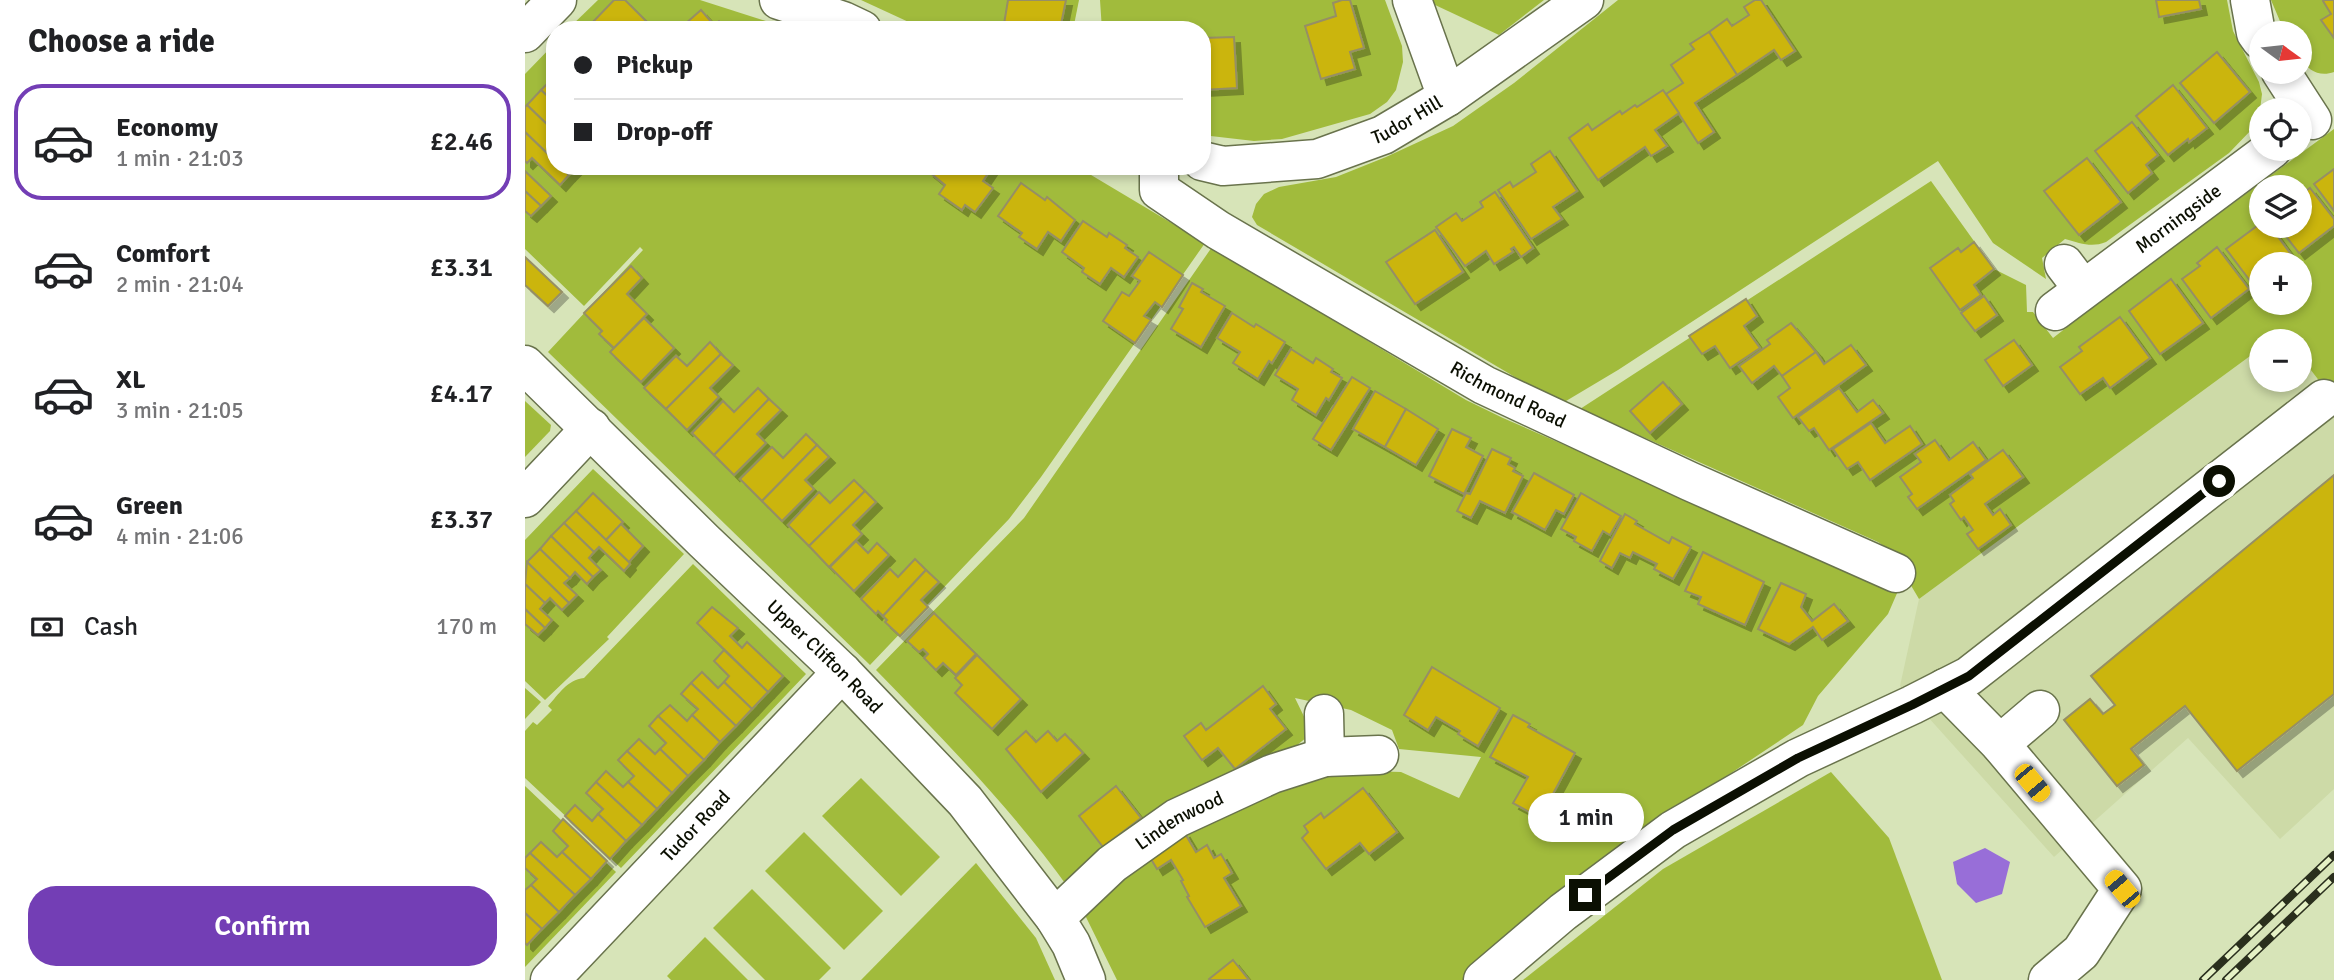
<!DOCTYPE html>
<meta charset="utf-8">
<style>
:root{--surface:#fff;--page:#f2f2f2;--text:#202124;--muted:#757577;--line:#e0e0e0;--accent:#733eb5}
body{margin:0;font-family:Signika,sans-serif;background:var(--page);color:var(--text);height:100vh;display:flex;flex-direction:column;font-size:26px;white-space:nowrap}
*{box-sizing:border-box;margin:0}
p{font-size:23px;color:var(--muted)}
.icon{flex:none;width:38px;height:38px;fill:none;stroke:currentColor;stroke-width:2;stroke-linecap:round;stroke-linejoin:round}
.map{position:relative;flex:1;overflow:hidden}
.drawer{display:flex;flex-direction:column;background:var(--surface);width:525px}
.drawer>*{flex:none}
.hud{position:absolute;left:21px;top:21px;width:665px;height:154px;border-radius:28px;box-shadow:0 4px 10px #0003;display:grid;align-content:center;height:154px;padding:0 28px;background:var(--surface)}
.needle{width:46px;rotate:105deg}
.buttons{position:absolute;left:1724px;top:21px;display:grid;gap:14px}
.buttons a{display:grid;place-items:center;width:63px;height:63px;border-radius:50%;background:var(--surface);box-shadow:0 4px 10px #0003;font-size:35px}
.end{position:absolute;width:32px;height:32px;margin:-16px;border:9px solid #0b0f02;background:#fff;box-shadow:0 0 0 4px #fff}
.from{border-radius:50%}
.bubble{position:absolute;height:49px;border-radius:24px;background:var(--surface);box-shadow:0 4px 10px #0003;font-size:23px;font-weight:600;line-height:49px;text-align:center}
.car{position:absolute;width:21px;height:42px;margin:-21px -10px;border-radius:9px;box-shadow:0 0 5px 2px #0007;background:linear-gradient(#f5c518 24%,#345 0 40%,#f5c518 0 76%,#345 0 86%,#f5c518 0)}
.hud b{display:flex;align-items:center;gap:24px;height:66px;font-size:26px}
.hud b+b{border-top:2px solid var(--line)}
.hud i{width:18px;height:18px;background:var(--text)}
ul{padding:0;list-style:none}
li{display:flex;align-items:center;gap:21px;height:116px;margin:0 14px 10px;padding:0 14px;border:4px solid transparent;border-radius:28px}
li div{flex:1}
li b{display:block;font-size:26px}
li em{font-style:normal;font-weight:600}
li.selected{border-color:var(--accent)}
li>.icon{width:63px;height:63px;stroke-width:1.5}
h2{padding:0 28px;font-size:32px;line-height:84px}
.pay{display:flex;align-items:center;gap:18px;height:77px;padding:0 28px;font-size:26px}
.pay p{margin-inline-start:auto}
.primary-button{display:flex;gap:14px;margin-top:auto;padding:14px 28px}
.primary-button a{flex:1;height:80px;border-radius:28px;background:var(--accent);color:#fff;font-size:28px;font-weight:600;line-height:80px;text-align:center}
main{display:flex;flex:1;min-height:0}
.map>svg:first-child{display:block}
</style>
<main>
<section class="drawer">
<h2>Choose a ride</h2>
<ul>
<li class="selected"><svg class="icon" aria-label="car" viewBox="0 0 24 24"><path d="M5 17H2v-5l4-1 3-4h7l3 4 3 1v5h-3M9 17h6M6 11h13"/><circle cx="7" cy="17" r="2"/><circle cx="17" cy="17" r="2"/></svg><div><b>Economy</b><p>1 min · 21:03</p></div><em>£2.46</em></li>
<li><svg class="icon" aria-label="car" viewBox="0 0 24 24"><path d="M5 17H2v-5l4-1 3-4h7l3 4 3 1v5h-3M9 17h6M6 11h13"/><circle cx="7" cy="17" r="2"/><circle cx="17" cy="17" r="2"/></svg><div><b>Comfort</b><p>2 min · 21:04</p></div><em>£3.31</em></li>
<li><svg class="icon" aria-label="car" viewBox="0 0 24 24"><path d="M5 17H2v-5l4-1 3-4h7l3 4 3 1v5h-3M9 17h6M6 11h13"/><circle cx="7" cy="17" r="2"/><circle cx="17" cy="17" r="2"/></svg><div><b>XL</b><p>3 min · 21:05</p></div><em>£4.17</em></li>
<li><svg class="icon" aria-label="car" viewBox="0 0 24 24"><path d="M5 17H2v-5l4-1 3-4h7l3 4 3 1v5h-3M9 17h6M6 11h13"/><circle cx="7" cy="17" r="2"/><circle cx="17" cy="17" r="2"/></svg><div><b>Green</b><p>4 min · 21:06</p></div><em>£3.37</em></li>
</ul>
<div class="pay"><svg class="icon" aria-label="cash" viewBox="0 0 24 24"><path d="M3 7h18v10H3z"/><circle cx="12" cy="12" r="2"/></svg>Cash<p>170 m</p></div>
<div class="primary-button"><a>Confirm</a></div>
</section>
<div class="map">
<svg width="1809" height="980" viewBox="0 0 1809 980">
<defs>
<filter id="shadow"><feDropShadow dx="6" dy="6" stdDeviation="0" flood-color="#0004"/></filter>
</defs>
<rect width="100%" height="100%" fill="#d7e4b8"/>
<!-- built -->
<path fill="#cddaa7" d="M1736,348v32h38l1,-24 34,44v389l-54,50 -92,-101 -134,119 -154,-171 19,-87z"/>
<!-- green -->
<g fill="#a1bb3c" fill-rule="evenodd">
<path d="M73,0h102l94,30h-227z"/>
<path d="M336,0h218l-6,30h-147z"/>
<path d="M575,0h285l17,46 1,16 -7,28 -9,12 -17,12 -88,25 -28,2 -52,-6v-105h-100z"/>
<path d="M907,0h112l-45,35 -66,-31z"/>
<path d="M1093,0h609l6,31 26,51 3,12 -2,16 -6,17 -25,26 -123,89c-15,6 -26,1 -41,-3l-23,19 4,21 -53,-36 -55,-82 -320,209 -57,34 -304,-179 -5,-8 4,-13 8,-10 15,-7 57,-10 50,-20 67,-31 61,-43z"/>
<path d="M1746,0h63v72c-14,5 -27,-1 -33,-15 -3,-6 -1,-17 -2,-24h-14z"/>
<path d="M30,43v123h521l129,77 -164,234 -32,42 -139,146 -322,-313 95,-102 -3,-3 -56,59 -59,-57v-175z"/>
<path d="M1809,129v271l-34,-44 -1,-15h-11l-7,-7 -10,7h-10v7l-342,251 -29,-49 -12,-8 -235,-105 -66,-26 354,-230 63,88 32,16 1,27h6l20,26 58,-45zM1736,187h38v39h-38zM1736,264h38v39h-38z"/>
<path d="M687,247l254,153 37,18 395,173 -10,23 -70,82 -15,29 -154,103 -183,152h-349l-34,-69 104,-86 148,-55 66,2 58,26 22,-41 -82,-8 -7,-19 -41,-20 -56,-12 17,35 -21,17 -221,140c-57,-80 -126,-150 -194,-220l148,-152z"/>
<path d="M0,401l26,24 -1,6 -25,26z"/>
<path d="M68,469l91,85 -77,83 2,2 -64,61 -20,-19v-141z"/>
<path d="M168,564l113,110 -185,194 -96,-90v-47l8,-9 4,3 15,-15 -4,-4c11,-12 19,-26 36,-28z"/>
<path d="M0,688l16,14 -16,17z"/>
<path d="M1306,772l58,66 53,142h-419l140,-111z"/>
<path d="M336,778l79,79 -39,39 -79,-80z"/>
<path d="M0,786l91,86 -91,95z"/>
<path d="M279,832l79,79 -39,39 -79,-79z"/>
<path d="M451,863l60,75 19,42h-194z"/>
<path d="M227,889l79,79 -12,12h-54l-52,-52z"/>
<path d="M180,937l43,43h-77l-4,-4z"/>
</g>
<!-- water -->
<path fill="#986ed8" d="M1460,848l25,14 -8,32 -26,9 -19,-19 -4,-22z"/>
<!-- building -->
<g fill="#cbb50a" stroke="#968f65" stroke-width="2" filter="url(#shadow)">
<path d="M89,0h11l30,30h-64l-3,-3z"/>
<path d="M483,0h58l-6,29 -23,-7 -2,8 -31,-6z"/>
<path d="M817,0h8l14,48 -14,4 5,17 -34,10 -16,-53 31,-10 -3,-13z"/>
<path d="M1230,0h6l34,51 -14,9 -7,-10 -37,25 -28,-43 18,-13 5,7 17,-11 -5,-8z"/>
<path d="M1631,0h43l2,9 -42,8z"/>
<path d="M1799,0h10v38l-13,-18 10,-6 -8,-13z"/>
<path d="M176,10l13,15 5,-4 8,9h-40l-2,-6z"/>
<path d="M1184,32l28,43 -42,28 19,29 -16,11 -32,-49 17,-11 -12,-18 23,-16 -4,-5z"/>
<path d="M709,37l3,51 -35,2v-52z"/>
<path d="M1692,52l33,40 -36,31 -34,-40z"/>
<path d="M30,76v27l-14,-13z"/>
<path d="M1648,85l34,43 -18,14 -1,-3 -20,16 -32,-39z"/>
<path d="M16,90l14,13v29l-28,-27z"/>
<path d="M1138,90l16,23 -24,17 12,16 -16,10 -6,-9 -47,33 -29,-42 19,-14 4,6 28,-19 2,3 13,-9 2,2z"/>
<path d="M2,105l28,27 -4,5 4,4v20l-30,-29v-25z"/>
<path d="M1607,122l26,33 -12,10 6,8 -24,20 -33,-42z"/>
<path d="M0,132l30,29v5h6l8,9 -9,10 -28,-27 -5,5 -2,-2z"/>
<path d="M1025,151l27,40 -24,16 9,12 -31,20 -33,-49 12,-8 3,5 23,-15 -5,-8z"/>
<path d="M1562,158l34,44 -42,33 -35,-44z"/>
<path d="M36,166h17l-9,9z"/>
<path d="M406,166h62l-10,15 10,7 -18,24 -10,-7 -3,5 -23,-16 6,-9 -17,-14z"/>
<path d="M1809,169v42l-20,-27z"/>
<path d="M0,171l26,25 -10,10 -16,-15z"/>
<path d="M496,183l24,17 2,-3 28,23 -14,21 -13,-9 -11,17 -18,-12 3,-4 -24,-17z"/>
<path d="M1785,188l24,31v7l-35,27 -21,-27h21v-30z"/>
<path d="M0,191l16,15 -10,10 -6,-5z"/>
<path d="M970,192l38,56 -12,9 -7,-10 -3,2 2,3 -19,12 -8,-13 -21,15 -29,-39 20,-14 6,8 21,-14 -3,-5z"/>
<path d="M558,221l24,16 2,-4 18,12 -2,3 13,9 -14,20 -13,-9 -11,16 -18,-12 2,-4 -22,-16z"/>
<path d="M1736,223v3h9l23,31 -9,7h-23v18l-7,4 -28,-37z"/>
<path d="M910,230l28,42 -48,32 -29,-42z"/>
<path d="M1449,242l20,27 -20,16 7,10 -21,15 -30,-42 28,-20 3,4z"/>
<path d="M1692,247l32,42 -38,29 -29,-39 18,-13 -3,-3z"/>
<path d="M624,252l34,23 -21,32 -7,-5 -11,14 7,4 -16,23 -32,-22 19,-29 7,4 11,-15 -8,-5z"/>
<path d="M0,257l37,35 -14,14 -23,-21z"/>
<path d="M106,266l11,12 -15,16 20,20 -33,34 -15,-14 3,-3 -18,-18z"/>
<path d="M1646,279l32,44 -43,31 -31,-43z"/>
<path d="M667,283l11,6 -2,3 24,14 -24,41 -30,-18 12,-20 -4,-2z"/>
<path d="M1459,296l13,19 -22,16 -14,-18z"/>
<path d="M1221,299l11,17 -13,10 16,22 -30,20 -15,-22 -13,8 -13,-18z"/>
<path d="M707,313l22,14 2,-3 29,18 -13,21 -3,-2 -11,18 -25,-16 7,-11 -23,-14z"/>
<path d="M1595,317l30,41 -40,30 -7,-10 -23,16 -20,-27 22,-16 -3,-4z"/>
<path d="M119,318l30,30 -33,34 -31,-30z"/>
<path d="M1266,323l25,29 -34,24 -8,-10 -22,17 -13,-17 31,-22 -3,-4z"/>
<path d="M1489,340l18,25 -29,21 -18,-26z"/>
<path d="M185,342l11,12 -55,55 -22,-21 32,-32 11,10z"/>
<path d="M1326,345l15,20 -73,53 -15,-21 12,-9 -8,-12 34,-24 8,12z"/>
<path d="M766,349l22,14 3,-5 17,11 -2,3 11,6 -13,22 -3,-2 -10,17 -24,-15 6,-11 -23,-14z"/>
<path d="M196,354l12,11 -23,23 9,9 -32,33 -21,-21z"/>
<path d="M827,377l18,11 -39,62 -18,-11z"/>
<path d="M1138,382l19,22 -32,29 -20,-22z"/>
<path d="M233,388l11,11 -55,56 -22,-22 31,-32 11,11z"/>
<path d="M1314,388l18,24 16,-12 10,13 -54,37 -15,-22 -5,3 -11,-14z"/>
<path d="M850,391l31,18 -21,38 -32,-18z"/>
<path d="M244,399l12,11 -24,24 9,9 -32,32 -20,-20z"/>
<path d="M881,409l32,20 -22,36 -31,-18z"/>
<path d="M1346,423l14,20 25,-17 12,18 -52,36 -12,-18 -11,7 -14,-20z"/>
<path d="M927,429l19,9 -5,9 17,9 -19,38 -35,-18z"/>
<path d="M281,434l11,11 -55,56 -22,-22 32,-32 11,11z"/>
<path d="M1410,440l14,20 24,-18 13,18 -69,49 -9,-12 4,-3 -12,-17 21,-15 -6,-8z"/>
<path d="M292,445l12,12 -24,23 9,9 -32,32 -20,-20z"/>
<path d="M967,449l19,9 -3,6 7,4 -2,3 10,5 -18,37 -25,-12 -9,17 -14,-7 9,-18 4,1z"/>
<path d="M1478,450l20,27 -38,27 8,11 7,-6 11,16 -33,24 -11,-15 6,-4 -9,-13 -3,3 -11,-16 4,-3 -4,-6 23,-17 -3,-4z"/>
<path d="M1009,473l40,22 -10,19 -8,-4 -11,20 -33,-18z"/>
<path d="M1809,475v219l-97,77 -52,-65 -54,43 13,16 -27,21 -53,-66 26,-21 13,15 12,-9 -24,-29z"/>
<path d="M329,480l11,11 -56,55 -21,-21 31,-33 11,11z"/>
<path d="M340,491l11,11 -23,23 9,9 -33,33 -20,-21z"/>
<path d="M68,493l30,29 -17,18 -30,-29z"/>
<path d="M1056,493l40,23 -11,19 -7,-4 -11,20 -18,-10 2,-4 -15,-8z"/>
<path d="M51,511l53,51 1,2 -6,7 -25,-24 -5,5 -30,-29z"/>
<path d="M1100,514l12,7 -2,3 34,19 3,-6 19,10 -18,32 -19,-10 3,-5 -24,-12 -3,6 -10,-5 -8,15 -12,-7z"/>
<path d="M39,523l30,29 -5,6 12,12 -8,7 -42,-41z"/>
<path d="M96,524l22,22 -14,16 -23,-22z"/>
<path d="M26,536l42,41 -6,7 -12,-12 -5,6 -30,-29z"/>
<path d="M331,541l12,12 9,-10 12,12 -35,36 -24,-24z"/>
<path d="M15,549l30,29 -6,5 13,12 -8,8 -42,-41z"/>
<path d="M1178,552l61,30 -19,43 -47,-21 3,-7 -16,-6z"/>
<path d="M390,559l11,11 -43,46 -5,-5 -2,3 -15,-15 29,-30 8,8z"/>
<path d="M2,562l42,41 -7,7 -12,-12 -5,5 -20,-19z"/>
<path d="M401,570l13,12 -18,18 7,7 -28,29 -15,-14 2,-2 -4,-4z"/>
<path d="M1256,583l25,11 -5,13 11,14 22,-17 14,17 -26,19 -9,-13 -24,17 -31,-15z"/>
<path d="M0,584l20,19 -5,6 12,11 -7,8 -20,-19z"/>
<path d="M187,607l26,21 -8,8 12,12 5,-6 36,34 -15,16 -71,-69z"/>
<path d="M0,609l20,19 -7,7 -13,-11z"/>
<path d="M409,613l42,41 -20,21 -13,-12 -7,7 -12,-12 4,-4 -5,-5 -4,3 -12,-11z"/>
<path d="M199,650l44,42 -16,17 -28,-27 5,-6 -15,-15z"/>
<path d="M452,655l44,44 -29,30 -37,-36 7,-8 -7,-7z"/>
<path d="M907,667l68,41 -22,38 -20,-12 2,-3 -24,-14 -8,13 -24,-15z"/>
<path d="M177,672l16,16 6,-6 28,27 -16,17 -45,-43z"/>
<path d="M166,683l45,43 -16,16 -28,-27 6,-6 -17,-15z"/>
<path d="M738,686l13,18 -6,5 16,20 -51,40 -17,-21 -16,12 -18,-24 17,-13 5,7z"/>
<path d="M145,705l17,16 5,-6 28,27 -16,18 -46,-44z"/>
<path d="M988,715l17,9 -2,3 47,26 -35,65 -27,-15 15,-26 -38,-20z"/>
<path d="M133,716l46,44 -16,16 -28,-27 6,-6 -17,-17z"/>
<path d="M501,731l10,11 12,-11 9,10 8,-7 18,19 -42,39 -35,-43z"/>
<path d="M114,739l16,15 5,-5 28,27 -16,17 -45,-42z"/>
<path d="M102,751l45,42 -15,16 -29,-27 6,-6 -16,-16z"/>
<path d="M81,771l17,16 5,-5 29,27 -15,16 -46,-43z"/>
<path d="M71,782l46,43 -16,16 -28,-27 5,-5 -17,-16z"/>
<path d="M591,786l25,32 -38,29 -24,-31z"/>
<path d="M838,788l34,44 -28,22 -9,-11 -34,26 -24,-31 6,-6 -4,-6 17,-13 3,5z"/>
<path d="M50,805l17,16 6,-7 28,27 -16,18 -45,-43z"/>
<path d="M38,819l44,42 -16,18 -29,-27 6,-6 -15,-15z"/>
<path d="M659,832l12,20 11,-7 7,13 7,-4 11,19 -8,5 17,28 -36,21 -18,-30 2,-1 -8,-15 2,-1 -12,-20 -14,9 -9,-15z"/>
<path d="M16,842l16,15 5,-5 29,27 -16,16 -45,-42z"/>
<path d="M5,853l45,42 -16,17 -28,-27 6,-6 -12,-11v-10z"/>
<path d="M6,885l28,27 -17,17 -17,-16v-23z"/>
<path d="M0,913l17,16 -15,16 -2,-2z"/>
<path d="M708,960l16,20h-39l-1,-1z"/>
</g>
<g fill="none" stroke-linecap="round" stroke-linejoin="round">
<defs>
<g id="minor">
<path d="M254,0l64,21 19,9"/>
<path d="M887,0l35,97"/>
<path d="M1725,0l6,33 5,7"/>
<path d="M0,33l32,-33"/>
<path d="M1756,72l31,48"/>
<path id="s1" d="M677,161l21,5 94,-7 66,-24 64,-38 137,-97"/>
<path id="s2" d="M634,166v24l59,40 266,155 205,96 207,92"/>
<path d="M1539,264l19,25"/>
<path id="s3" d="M1530,311l217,-162"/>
<path id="s4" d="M0,365l179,176 138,131 123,129 90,117 16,26 15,36"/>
<path d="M0,498l66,-70"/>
<path d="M1420,688l55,56 122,145 -41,63 -33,28"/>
<path d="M799,714l1,43"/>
<path d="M1475,744l40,-34"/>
<path id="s5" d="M530,918l57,-54 65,-46 95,-44 53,-17 54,-2"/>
<path id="s6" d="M25,980l292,-308"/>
<path d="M958,980l80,-68 110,-82 125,-72 114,-53 57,-29 355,-277"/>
</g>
</defs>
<!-- minor casing -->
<use href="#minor" stroke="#69734c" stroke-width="41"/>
<!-- minor -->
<use href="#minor" stroke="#fff" stroke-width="38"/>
<defs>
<g id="rail">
<path d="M1678,980l131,-125"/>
<path d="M1701,980l108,-103"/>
</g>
</defs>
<!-- rail casing -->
<use href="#rail" stroke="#2a2f1d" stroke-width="8"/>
<!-- rail -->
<use href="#rail" stroke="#e5f1c5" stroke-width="5" stroke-dasharray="16" stroke-linecap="butt"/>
</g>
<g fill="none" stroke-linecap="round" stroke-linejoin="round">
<!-- route -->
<path stroke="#0b0f02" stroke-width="9" d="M1060,895l88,-65 125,-72 114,-53 57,-29 250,-195"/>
</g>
<g text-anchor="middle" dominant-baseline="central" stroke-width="5" stroke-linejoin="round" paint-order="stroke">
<!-- street labels -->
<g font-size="19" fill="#0b0f02" stroke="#e5f1c5">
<text stroke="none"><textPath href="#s1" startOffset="214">Tudor Hill</textPath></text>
<text stroke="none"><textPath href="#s3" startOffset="154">Morningside</textPath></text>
<text stroke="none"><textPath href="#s2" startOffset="429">Richmond Road</textPath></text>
<text stroke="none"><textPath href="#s4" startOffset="418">Upper Clifton Road</textPath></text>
<text stroke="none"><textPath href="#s5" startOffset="159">Lindenwood</textPath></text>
<text stroke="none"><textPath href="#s6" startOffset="212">Tudor Road</textPath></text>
</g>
</g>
</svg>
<div class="buttons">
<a><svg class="needle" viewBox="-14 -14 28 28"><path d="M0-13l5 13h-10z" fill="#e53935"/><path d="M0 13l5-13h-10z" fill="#757577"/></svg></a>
<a><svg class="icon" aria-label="locate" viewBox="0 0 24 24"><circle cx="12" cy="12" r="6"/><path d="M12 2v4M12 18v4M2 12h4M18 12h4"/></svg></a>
<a><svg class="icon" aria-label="layers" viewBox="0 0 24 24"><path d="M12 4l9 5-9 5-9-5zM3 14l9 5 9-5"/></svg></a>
<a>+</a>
<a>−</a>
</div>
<i class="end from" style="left:1694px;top:481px"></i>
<i class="end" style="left:1060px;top:895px"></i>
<div class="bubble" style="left:1003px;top:793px;width:116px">1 min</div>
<i class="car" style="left:1507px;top:783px;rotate:140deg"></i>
<i class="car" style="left:1597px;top:889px;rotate:320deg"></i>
<div class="hud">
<b><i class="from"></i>Pickup</b>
<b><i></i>Drop-off</b>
</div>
</div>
</main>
